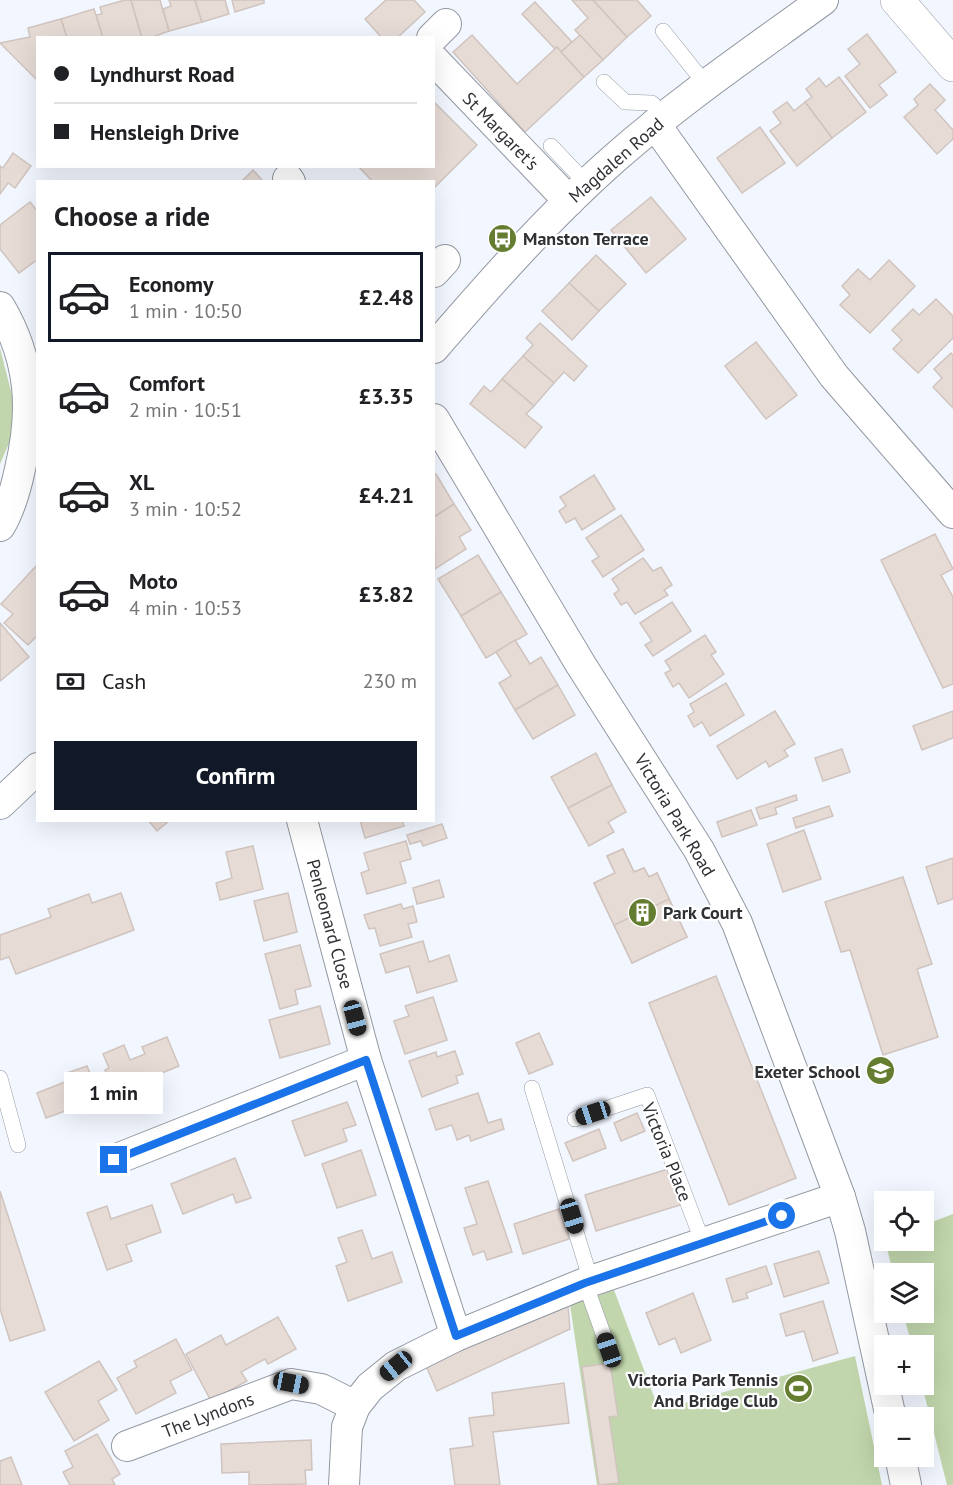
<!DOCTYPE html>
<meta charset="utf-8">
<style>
:root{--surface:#fff;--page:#f2f2f2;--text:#202124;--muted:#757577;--line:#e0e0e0;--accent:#111827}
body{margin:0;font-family:"PT Sans",sans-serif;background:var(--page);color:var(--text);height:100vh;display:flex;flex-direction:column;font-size:22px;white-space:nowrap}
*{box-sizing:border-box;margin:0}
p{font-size:20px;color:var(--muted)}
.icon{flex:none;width:33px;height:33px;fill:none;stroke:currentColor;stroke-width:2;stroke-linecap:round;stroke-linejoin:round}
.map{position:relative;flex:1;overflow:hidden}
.details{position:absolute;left:36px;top:180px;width:399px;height:642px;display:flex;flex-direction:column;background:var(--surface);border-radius:0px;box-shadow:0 6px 24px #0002}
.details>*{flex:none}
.hud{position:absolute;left:36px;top:36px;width:399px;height:132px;border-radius:0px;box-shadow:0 6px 24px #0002;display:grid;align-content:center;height:132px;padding:0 18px;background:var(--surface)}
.tools{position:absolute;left:874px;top:1191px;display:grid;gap:12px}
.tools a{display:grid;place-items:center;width:60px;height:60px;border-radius:0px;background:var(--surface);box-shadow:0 6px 24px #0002;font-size:30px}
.end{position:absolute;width:27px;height:27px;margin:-14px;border:8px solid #1a73e8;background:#fff;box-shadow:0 0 0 3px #fff}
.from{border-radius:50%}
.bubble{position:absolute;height:42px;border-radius:0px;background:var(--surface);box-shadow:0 6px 24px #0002;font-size:20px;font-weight:700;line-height:42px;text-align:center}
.car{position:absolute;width:18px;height:36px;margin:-18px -9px;border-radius:8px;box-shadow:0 0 4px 2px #0007;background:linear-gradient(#222 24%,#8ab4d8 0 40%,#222 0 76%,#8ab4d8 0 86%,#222 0)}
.hud b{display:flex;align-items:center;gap:21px;height:57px;font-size:22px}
.hud b+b{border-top:2px solid var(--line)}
.hud i{width:15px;height:15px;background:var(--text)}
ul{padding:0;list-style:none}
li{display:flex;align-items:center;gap:18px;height:90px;margin:0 12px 9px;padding:0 6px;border:3px solid transparent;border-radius:0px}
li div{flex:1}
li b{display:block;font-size:22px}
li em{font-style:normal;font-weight:700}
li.active{border-color:var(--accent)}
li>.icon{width:54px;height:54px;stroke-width:1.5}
h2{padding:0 18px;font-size:27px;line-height:72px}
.pay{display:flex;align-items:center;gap:15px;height:66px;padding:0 18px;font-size:22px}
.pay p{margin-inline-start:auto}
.cta{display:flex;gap:12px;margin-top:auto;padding:12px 18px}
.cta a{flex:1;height:69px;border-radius:0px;background:var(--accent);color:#fff;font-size:24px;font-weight:700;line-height:69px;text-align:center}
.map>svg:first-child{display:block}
</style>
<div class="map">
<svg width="953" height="1485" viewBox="0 0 953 1485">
<rect width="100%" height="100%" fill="#f2f6ff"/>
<!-- green -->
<g fill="#c1d6ac">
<path d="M0,348l15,59 -5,34 -10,23z"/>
<path d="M953,1214v271h-6l-25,-100 2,-1v-38l-12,-1 -9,-32 21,-1v-38l-31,-1 -8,-33h39v-15z"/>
<path d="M614,1290l45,120 196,-54 27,129h-285l-27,-180z"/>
</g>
<!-- building -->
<g fill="#e7dbd6" stroke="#d0c4bf" stroke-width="1.5">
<path d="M125,0h6l11,38h-39l-7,-23 6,-1 -2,-7z"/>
<path d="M131,0h29l9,31 -19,7h-8z"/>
<path d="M169,0h26l7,22 -33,9 -6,-22 8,-3z"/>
<path d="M195,0h30l4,14 -27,8z"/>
<path d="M232,0h32v3l-29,9z"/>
<path d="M386,0h28l11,12 -28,26h-15l-17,-19z"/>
<path d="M572,0h21l34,37 -24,23 -28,-30 13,-12z"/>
<path d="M593,0h44l14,16 -24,21z"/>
<path d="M535,2l37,40 -11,10 -4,-5 -2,2 -33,-35z"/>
<path d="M94,9l9,29h-36l-6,-19z"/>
<path d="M61,19l6,19h-29v43l-38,-38 30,-6 -2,-9z"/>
<path d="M867,34l29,38 -17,13 8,10 -17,13 -25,-32 15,-12 -12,-15z"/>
<path d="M472,35l45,49 40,-37 27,30 -59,55 -72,-80z"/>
<path d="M580,35l23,25 -19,17 -23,-25z"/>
<path d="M839,77l27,35 -34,26 -27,-36 7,-5 -6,-8 13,-11 7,9z"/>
<path d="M930,84l15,16 -10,10 18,20v9l-16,15 -33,-37 14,-12 -4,-6z"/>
<path d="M434,102l43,43 -43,43v-6h-61l-15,-16h76z"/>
<path d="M787,102l7,9 11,-9 27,36 -35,28 -27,-35 11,-8 -8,-11z"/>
<path d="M760,127l25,36 -43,30 -25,-35z"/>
<path d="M13,153l18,13 -16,22 -7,-5 -8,11v-28l3,2z"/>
<path d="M253,170l11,12h-23z"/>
<path d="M651,197l35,42 -40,34 -35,-43z"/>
<path d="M30,202l8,10v47l-19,14 -19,-24v-24z"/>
<path d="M596,255l30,29 -27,27 -30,-28z"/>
<path d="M889,260l26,26 -45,47 -30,-28 10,-10 -8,-9 16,-17 12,11z"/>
<path d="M569,283l30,28 -27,29 -30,-29z"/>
<path d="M936,299l17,17v22l-35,35 -25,-24 9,-9 -10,-10 21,-21 6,6z"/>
<path d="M540,323l47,43 -13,15 -10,-9 -10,11 -31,-27 10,-11 -7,-7z"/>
<path d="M756,342l41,53 -31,24 -41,-53z"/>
<path d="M951,353l2,2v53l-20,-21 9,-9 -8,-9z"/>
<path d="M523,356l31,27 -20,23 -32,-27z"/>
<path d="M502,379l32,27 -8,8 16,13 -17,21 -55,-44 14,-18 7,6z"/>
<path d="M436,474l18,30 -20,13v-42z"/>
<path d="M594,475l21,34 -33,21 -7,-12 -9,5 -7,-12 7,-5 -6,-9z"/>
<path d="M454,504l17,26 -12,7 7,12 -31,20 -1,-52z"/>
<path d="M621,515l23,35 -41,27 -11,-16 7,-4 -13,-19z"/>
<path d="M935,534l18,35 -12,6 12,22v87l-10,4 -62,-128z"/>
<path d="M478,555l23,37 -40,24 -23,-37z"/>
<path d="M643,558l10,13 8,-4 11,18 -8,5 4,5 -33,19 -8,-12 -6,3 -7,-11 5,-4 -7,-11z"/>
<path d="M38,564v71l-10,10 -24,-22 9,-9 -12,-10z"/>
<path d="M501,592l26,42 -41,24 -25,-42z"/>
<path d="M672,602l19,29 -38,25 -8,-11 7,-4 -12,-18z"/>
<path d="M0,623l29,34 -29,24z"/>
<path d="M705,635l11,17 -5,3 13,19 -35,24 -10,-15 -6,4 -8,-14 6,-3 -6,-9z"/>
<path d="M515,640l15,24 11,-7 17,28 -43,25 -16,-27 12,-7 -15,-24z"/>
<path d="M726,683l18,32 -34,21 -8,-14 -8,5 -6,-11 6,-4 -4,-8z"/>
<path d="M558,685l17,30 -42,24 -18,-29z"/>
<path d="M775,711l20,33 -11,6 4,6 -19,11 -3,-6 -29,18 -20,-33z"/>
<path d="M953,711v27l-31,12 -9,-24z"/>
<path d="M842,749l8,23 -27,9 -8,-23z"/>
<path d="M596,753l16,32 -44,23 -17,-31z"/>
<path d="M612,785l14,27 -18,10 6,10 -25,14 -21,-38z"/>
<path d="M796,795l1,5 -22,8 2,6 -17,5 -4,-11z"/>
<path d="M829,806l4,10 -37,12 -3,-10z"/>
<path d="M751,810l6,15 -35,12 -5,-15z"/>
<path d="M148,820h22l-13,11z"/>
<path d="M360,820h42l2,6 -39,12z"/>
<path d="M442,824l5,14 -24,8 -2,-5 -11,3 -3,-9z"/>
<path d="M804,830l17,49 -38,13 -16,-48z"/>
<path d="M406,841l5,18 -11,3 6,21 -39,11 -6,-21 8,-3 -5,-17z"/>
<path d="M253,846l10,43 -43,11 -4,-17 16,-5 -6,-26z"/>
<path d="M623,849l11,23 10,-4 5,9 8,-4 12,26 -55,26 -20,-42 21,-10 -8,-17z"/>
<path d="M623,849l11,23 10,-4 5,9 8,-4 30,64 -55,26 -38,-80 21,-10 -8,-17z"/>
<path d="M953,858v41l-15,5 -12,-37z"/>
<path d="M903,877l29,87 -15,5 21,68 -55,18 -33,-105 -9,2 -16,-50z"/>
<path d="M439,880l5,17 -27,7 -4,-16z"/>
<path d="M121,893l13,37 -118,44 -7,-17 -9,3v-25l51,-18 -3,-8 41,-15 3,9z"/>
<path d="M288,893l9,39 -33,9 -10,-40z"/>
<path d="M669,899l18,38 -55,26 -18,-38z"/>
<path d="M401,904l2,5 10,-3 4,16 -9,2 4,13 -32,9 -5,-18 -6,1 -5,-14z"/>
<path d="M423,941l6,21 20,-7 8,26 -40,12 -8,-27 -23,7 -6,-19z"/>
<path d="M300,945l11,41 -16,4 3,14 -18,5 -15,-55z"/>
<path d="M716,976l80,202 -67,27 -80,-202z"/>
<path d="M433,997l14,43 -42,14 -11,-33 15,-5 -4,-10z"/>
<path d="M320,1006l10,38 -50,14 -11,-38z"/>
<path d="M539,1033l14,31 -24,10 -13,-31z"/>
<path d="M167,1037l12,29 -39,16 3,6 -26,11 -12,-29 4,-2 -6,-14 21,-9 6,15 15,-6 -3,-7z"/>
<path d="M455,1051l8,23 -7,2 2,7 -36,14 -13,-36 27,-9 1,5z"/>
<path d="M87,1066l4,10 7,-3 8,23 -60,22 -9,-25 33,-13 -3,-7z"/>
<path d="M478,1093l10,30 13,-4 3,10 -33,12 -2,-6 -12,5 -5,-15 -16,5 -7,-21z"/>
<path d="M347,1102l9,23 -13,4 4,12 -42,15 -13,-35z"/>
<path d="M637,1113l8,18 -24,10 -7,-18z"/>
<path d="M599,1129l7,19 -33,13 -8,-18z"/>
<path d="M361,1150l15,45 -39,13 -15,-44z"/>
<path d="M235,1158l16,40 -15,5 -3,-9 -50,20 -12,-30z"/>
<path d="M668,1169l12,36 -84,26 -11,-36z"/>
<path d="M488,1181l24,71 -25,8 -3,-9 -11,4 -9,-27 13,-4 -12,-36z"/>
<path d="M0,1191l45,139 -35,11 -10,-32z"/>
<path d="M152,1205l9,27 -35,13 6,16 -25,9 -20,-57 20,-7 4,13z"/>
<path d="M559,1209l10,30 -46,15 -9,-30z"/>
<path d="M362,1230l10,29 20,-7 10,30 -54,19 -12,-35 11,-4 -9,-24z"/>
<path d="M819,1251l10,32 -45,14 -10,-33z"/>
<path d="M766,1266l6,18 -26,9 2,5 -15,4 -7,-23z"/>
<path d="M693,1293l18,47 -30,13 -6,-15 -16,7 -13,-32z"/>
<path d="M823,1301l15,52 -25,8 -9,-30 -18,5 -6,-22z"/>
<path d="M568,1306l2,23 -133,62 -11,-25 117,-53z"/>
<path d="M278,1317l18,32 -28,15 -3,-5 -24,13 6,9 -36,20 -25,-47 35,-19 5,10z"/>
<path d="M176,1339l16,31 -22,11 6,12 -40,21 -19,-36 20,-11 -3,-6z"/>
<path d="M99,1361l18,29 -19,11 11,19 -35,21 -29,-49z"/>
<path d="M610,1363l8,53 -9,1 10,66 -20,2 -17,-118z"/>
<path d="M564,1383l5,40 -76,9 7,53h-45l-5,-36 23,-3 -4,-28 25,-3 -2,-22z"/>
<path d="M97,1434l23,40 -8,5 3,6h-45l-7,-13 10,-5 -8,-16z"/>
<path d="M311,1440l1,30h-7l1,14 -57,1v-13l-27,1 -1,-29z"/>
<path d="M11,1457l11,28h-22v-24z"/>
</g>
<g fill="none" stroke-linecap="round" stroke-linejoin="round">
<defs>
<g id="lane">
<path d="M663,31l44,55"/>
<path d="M604,82l21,20 27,1 13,14"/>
<path d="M551,146l36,38"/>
<path d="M0,1078l18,67"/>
<path d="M532,1088l59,193"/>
<path d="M575,1119l72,-24 56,148"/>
<path d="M585,1283l24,67"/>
</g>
<g id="street">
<path d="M432,38l14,-14"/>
<path d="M434,60l135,141"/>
<path d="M655,124l179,252 119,137"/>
<path d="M288,179l2,3"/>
<path d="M434,272l11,-12"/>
<path d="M0,307c31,53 34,103 20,162 -4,19 -10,40 -20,57"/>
<path d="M434,348c57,-66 116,-133 182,-191 65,-57 137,-106 207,-157"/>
<path d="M434,419l147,246 118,185 38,73 103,274 10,34 41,187"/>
<path d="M0,804l38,-36"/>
<path d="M302,820l64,240 90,276"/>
<path d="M114,1160l252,-100"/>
<path d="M127,1446l164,-62 30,5 34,17"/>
<path d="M900,1456l6,29"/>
<path d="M344,1485l3,-58 8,-21 15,-19 26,-21 60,-30 129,-53 255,-86"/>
</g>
<path id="secondary" d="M897,0l56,65"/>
</defs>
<!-- lane casing -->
<use href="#lane" stroke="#9398a1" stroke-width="16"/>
<!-- street casing -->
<use href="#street" stroke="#9398a1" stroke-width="32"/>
<!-- secondary casing -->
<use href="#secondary" stroke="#9398a1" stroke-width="34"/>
<!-- lane -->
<use href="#lane" stroke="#fff" stroke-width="15"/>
<!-- street -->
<use href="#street" stroke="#fff" stroke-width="30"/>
<!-- secondary -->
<use href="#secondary" stroke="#fff" stroke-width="33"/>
</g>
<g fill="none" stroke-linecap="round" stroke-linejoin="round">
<!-- route -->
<path stroke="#1a73e8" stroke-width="8" d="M114,1160l252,-100 90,276 129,-53 197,-67"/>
</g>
<!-- icons -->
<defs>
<symbol id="bus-disc" viewBox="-11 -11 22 22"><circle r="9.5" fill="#657d30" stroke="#fff"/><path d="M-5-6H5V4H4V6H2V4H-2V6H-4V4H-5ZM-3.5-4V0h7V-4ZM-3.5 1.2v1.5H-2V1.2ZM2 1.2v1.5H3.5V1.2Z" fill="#fff"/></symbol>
<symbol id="building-disc" viewBox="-11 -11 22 22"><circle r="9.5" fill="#657d30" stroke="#fff"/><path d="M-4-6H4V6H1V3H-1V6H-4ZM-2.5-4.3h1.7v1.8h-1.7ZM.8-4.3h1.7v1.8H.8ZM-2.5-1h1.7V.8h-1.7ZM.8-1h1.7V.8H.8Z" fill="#fff"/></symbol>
<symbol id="school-disc" viewBox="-11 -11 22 22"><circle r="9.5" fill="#657d30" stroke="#fff"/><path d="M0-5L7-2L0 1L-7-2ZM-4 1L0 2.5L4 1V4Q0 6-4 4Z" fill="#fff"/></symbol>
<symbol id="stadium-disc" viewBox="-11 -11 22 22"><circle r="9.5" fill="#657d30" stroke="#fff"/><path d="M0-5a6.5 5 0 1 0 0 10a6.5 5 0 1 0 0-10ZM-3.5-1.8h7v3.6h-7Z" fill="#fff"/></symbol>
</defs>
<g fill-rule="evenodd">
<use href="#bus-disc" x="486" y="222" width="33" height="33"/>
<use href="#building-disc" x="626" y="896" width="33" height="33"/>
<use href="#school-disc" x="864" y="1054" width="33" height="33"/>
<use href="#stadium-disc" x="782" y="1372" width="33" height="33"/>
</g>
<g text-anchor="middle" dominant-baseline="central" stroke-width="4.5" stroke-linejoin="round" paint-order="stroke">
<!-- street labels -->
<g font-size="18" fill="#2f3135" stroke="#fff">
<text transform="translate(501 131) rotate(46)">St Margaret's</text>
<text transform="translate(616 160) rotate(-41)">Magdalen Road</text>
<text transform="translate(675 815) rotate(59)">Victoria Park Road</text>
<text transform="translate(330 924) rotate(75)">Penleonard Close</text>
<text transform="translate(667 1152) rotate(68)">Victoria Place</text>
<text transform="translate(208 1415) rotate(-21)">The Lyndons</text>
</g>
<!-- poi labels -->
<g font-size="18" font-weight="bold" fill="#2f3135" stroke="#fff" text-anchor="start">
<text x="523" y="238">Manston Terrace</text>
<text x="663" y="912">Park Court</text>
<text x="860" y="1071" text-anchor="end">Exeter School</text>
<text x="778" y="1379" text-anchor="end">Victoria Park Tennis<tspan x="778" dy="21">And Bridge Club</tspan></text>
</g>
</g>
</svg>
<div class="tools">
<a><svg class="icon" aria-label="locate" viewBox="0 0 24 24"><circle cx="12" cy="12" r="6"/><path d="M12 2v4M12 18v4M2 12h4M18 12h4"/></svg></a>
<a><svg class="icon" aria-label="layers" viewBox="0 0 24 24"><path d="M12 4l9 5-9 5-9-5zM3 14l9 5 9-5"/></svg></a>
<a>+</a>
<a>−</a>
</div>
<i class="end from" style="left:782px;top:1216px"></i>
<i class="end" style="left:114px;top:1160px"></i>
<div class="bubble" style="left:64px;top:1072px;width:99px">1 min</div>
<i class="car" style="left:355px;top:1018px;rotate:165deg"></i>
<i class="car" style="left:593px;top:1113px;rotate:252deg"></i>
<i class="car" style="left:572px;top:1216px;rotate:163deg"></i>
<i class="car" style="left:609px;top:1350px;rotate:341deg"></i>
<i class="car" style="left:396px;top:1366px;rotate:231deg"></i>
<i class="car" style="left:291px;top:1383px;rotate:101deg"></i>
<div class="hud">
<b><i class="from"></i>Lyndhurst Road</b>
<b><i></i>Hensleigh Drive</b>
</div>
<section class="details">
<h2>Choose a ride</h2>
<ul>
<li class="active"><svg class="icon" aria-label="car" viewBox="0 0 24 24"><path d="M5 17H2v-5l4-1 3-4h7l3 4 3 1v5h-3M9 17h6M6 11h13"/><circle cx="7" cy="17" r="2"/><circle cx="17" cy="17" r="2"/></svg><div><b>Economy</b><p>1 min · 10:50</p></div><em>£2.48</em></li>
<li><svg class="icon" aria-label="car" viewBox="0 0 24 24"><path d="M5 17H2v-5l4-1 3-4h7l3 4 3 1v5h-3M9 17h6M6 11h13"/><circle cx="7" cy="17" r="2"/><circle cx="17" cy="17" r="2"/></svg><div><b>Comfort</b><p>2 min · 10:51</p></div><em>£3.35</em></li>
<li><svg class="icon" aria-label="car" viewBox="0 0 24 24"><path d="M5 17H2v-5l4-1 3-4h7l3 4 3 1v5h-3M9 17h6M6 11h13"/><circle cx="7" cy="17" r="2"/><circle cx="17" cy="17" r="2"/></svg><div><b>XL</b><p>3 min · 10:52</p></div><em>£4.21</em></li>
<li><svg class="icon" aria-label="car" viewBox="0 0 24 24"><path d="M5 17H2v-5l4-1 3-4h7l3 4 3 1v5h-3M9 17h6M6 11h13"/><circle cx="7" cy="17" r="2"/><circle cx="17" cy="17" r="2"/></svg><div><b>Moto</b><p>4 min · 10:53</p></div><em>£3.82</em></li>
</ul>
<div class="pay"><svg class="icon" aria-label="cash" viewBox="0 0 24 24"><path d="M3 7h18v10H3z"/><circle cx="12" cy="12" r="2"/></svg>Cash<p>230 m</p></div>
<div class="cta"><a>Confirm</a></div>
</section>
</div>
